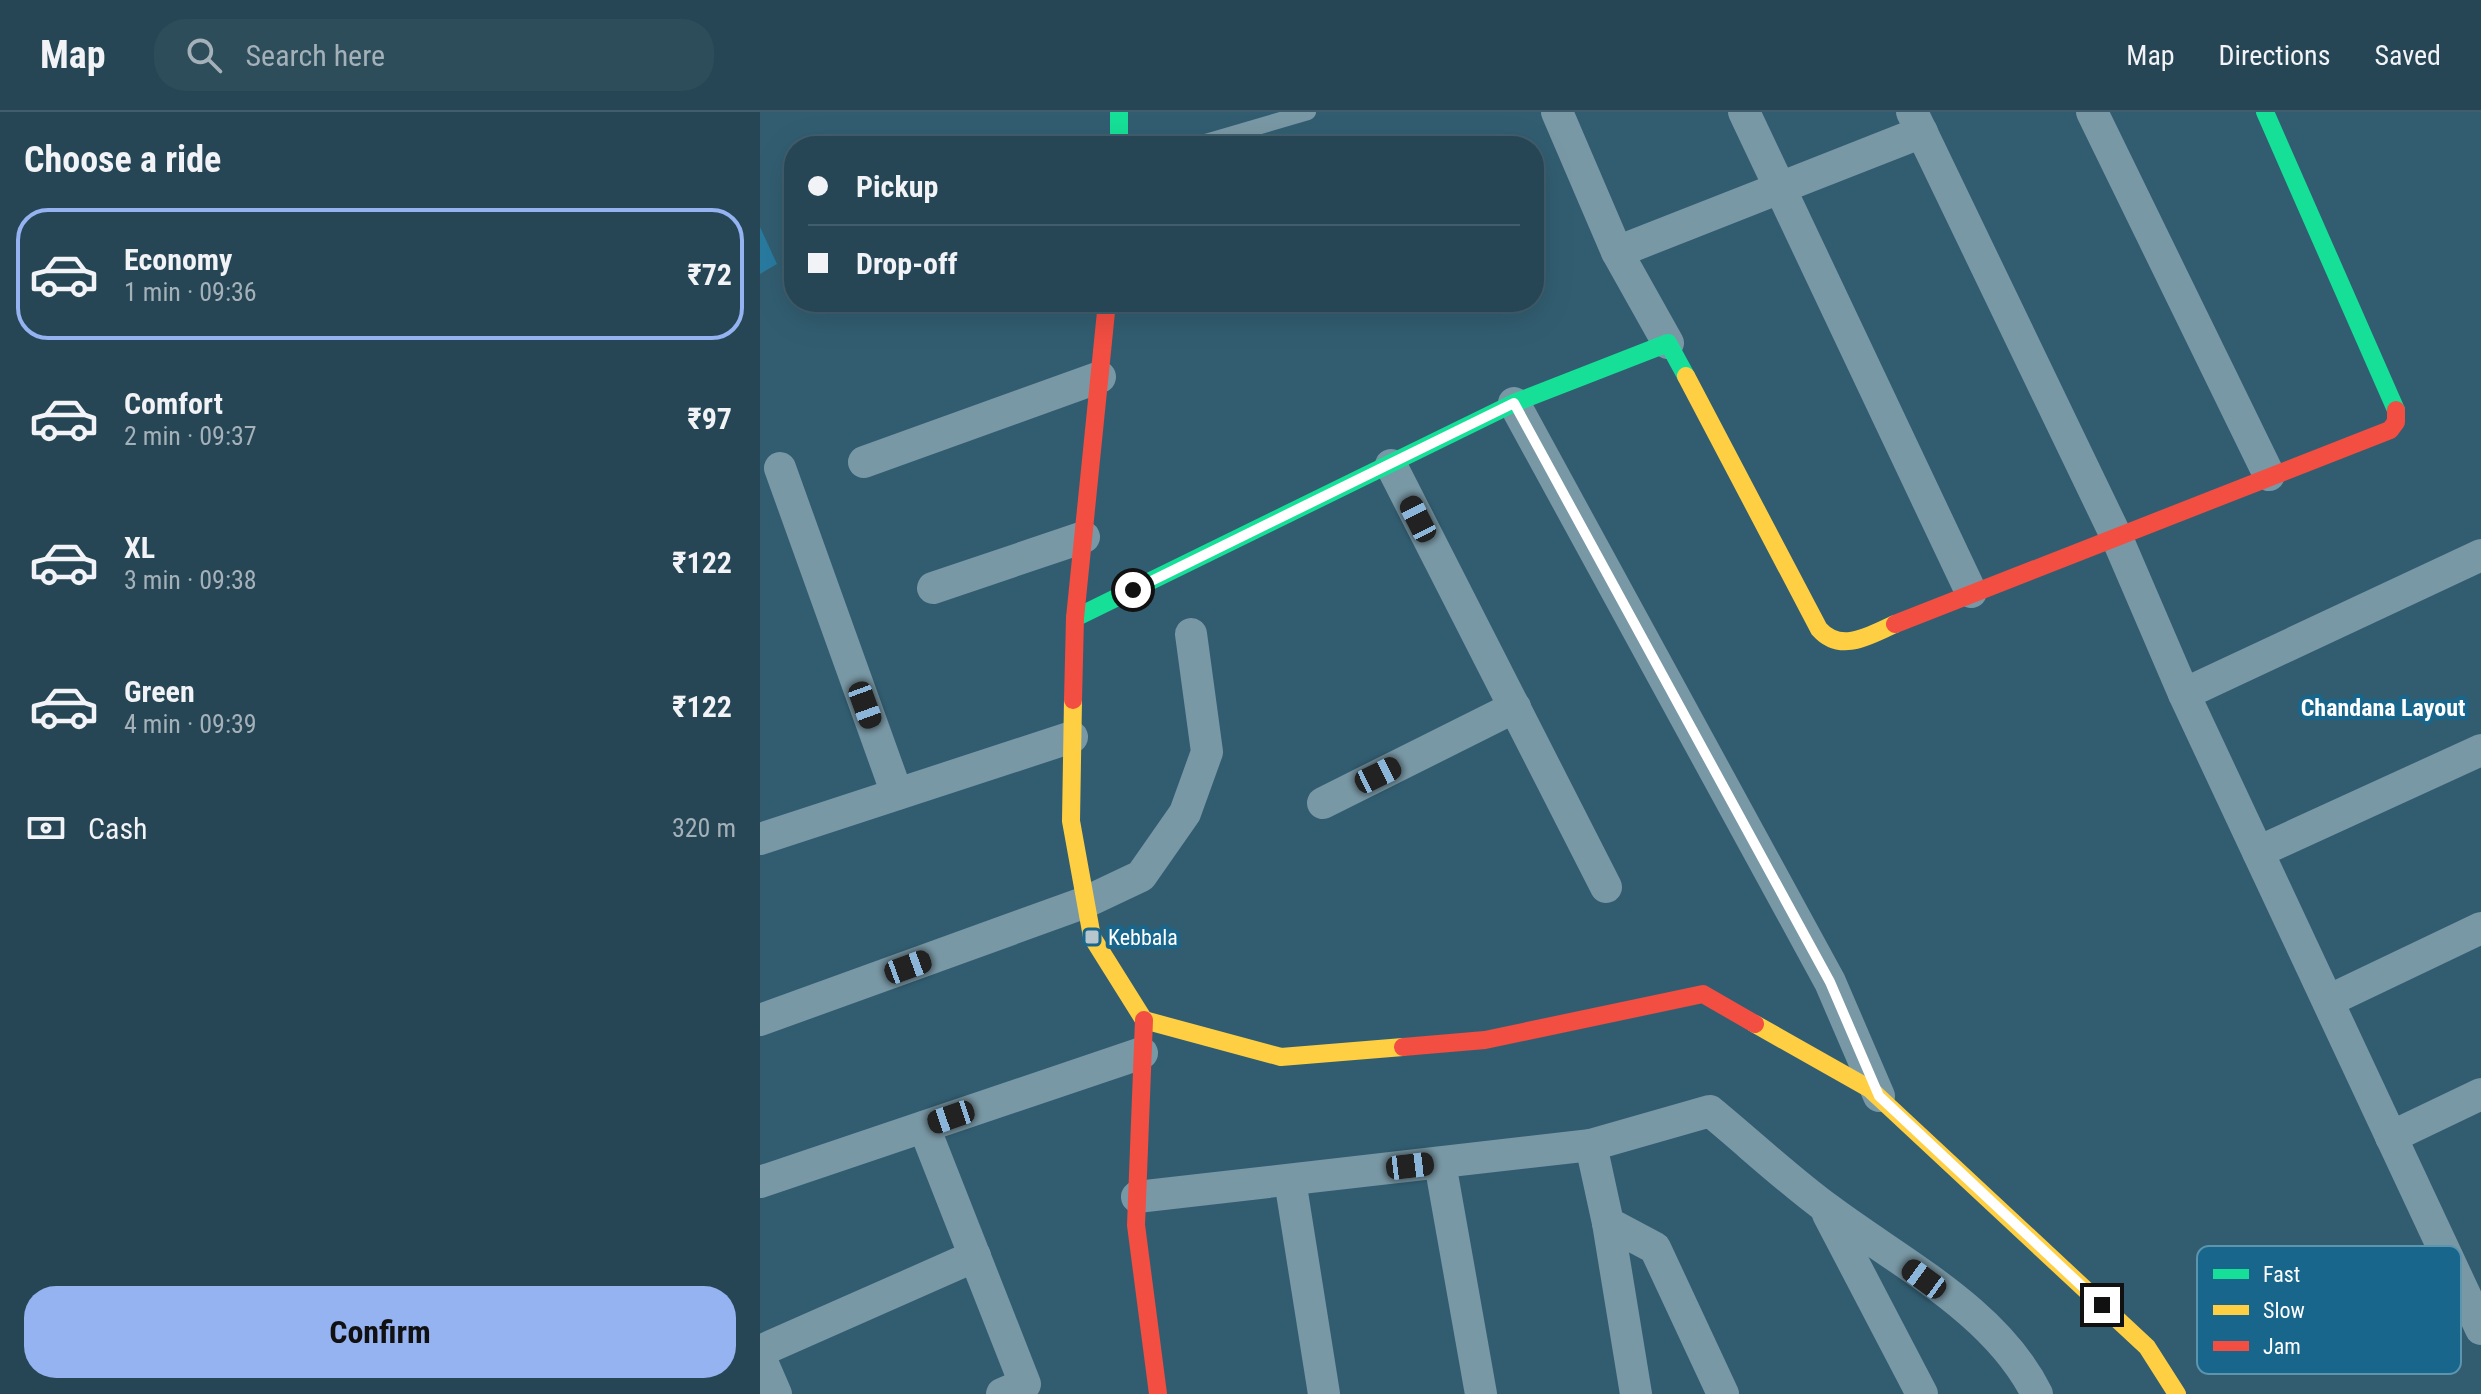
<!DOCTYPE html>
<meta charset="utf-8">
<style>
:root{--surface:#264655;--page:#2e4d5b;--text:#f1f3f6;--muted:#a4b1b9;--line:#425e6c;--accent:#95b2f1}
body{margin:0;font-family:"Roboto Condensed",sans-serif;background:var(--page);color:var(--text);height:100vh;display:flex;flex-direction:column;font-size:30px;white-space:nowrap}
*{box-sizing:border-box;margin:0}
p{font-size:26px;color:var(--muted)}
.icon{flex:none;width:44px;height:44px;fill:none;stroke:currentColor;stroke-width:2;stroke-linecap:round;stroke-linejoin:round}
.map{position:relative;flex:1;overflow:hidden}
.details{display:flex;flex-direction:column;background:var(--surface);width:760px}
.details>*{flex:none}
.top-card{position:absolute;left:24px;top:24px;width:760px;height:176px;border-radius:32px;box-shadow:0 8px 32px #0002,0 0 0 2px var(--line);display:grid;align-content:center;height:176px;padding:0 24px;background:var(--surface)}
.end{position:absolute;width:36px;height:36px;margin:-18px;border:10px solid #fff;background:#111;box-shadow:0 0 0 4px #111}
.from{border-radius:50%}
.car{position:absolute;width:24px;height:48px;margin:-24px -12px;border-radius:10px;box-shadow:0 0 6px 2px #0007;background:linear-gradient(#222 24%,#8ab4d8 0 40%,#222 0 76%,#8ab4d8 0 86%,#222 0)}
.top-card b{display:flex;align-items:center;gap:28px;height:76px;font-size:30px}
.top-card b+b{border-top:2px solid var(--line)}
.top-card i{width:20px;height:20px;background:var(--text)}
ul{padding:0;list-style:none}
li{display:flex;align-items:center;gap:24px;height:132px;margin:0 16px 12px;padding:0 8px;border:4px solid transparent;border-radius:32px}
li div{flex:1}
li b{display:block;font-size:30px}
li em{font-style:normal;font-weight:700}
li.on{border-color:var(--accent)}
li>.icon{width:72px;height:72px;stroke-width:1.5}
h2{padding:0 24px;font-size:36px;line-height:96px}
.pay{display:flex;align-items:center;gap:20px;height:88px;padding:0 24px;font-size:30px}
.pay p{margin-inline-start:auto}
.button{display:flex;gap:16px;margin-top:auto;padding:16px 24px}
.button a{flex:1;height:92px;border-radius:32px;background:var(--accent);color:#111;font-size:32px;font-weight:700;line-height:92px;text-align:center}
header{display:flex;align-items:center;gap:48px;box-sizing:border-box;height:112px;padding:0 40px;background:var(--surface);border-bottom:2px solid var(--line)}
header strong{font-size:38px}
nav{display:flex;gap:44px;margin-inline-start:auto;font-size:28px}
.search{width:560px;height:72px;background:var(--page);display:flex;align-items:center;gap:20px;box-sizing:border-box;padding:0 28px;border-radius:32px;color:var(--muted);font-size:30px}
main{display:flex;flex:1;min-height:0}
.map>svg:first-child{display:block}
</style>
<header>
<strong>Map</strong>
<div class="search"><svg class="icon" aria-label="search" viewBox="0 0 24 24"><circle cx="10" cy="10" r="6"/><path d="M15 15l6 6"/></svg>Search here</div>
<nav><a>Map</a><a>Directions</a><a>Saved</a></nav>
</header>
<main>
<section class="details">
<h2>Choose a ride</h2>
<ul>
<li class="on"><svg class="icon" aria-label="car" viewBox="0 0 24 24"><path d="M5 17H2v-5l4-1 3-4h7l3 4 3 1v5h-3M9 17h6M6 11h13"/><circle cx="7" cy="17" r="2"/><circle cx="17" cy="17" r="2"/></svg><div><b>Economy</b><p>1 min · 09:36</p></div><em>₹72</em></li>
<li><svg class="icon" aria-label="car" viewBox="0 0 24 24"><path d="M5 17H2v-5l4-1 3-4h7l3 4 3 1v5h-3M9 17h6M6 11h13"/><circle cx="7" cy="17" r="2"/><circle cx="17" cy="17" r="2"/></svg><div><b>Comfort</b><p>2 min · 09:37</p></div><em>₹97</em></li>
<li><svg class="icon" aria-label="car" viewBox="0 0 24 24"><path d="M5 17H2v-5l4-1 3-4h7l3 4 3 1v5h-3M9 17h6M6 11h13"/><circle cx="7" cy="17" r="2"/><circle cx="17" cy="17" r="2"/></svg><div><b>XL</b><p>3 min · 09:38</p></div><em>₹122</em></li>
<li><svg class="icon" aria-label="car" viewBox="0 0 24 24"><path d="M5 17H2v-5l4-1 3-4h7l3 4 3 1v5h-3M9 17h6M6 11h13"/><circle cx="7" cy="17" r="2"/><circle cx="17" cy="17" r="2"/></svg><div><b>Green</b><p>4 min · 09:39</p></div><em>₹122</em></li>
</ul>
<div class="pay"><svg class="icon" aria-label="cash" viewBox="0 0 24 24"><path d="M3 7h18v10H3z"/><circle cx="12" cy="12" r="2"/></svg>Cash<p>320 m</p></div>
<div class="button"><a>Confirm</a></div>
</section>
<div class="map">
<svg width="1721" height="1282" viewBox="0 0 1721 1282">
<rect width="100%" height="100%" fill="#325d71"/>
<!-- grass -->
<path fill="#287ba0" d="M0,115l17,37 -17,10z"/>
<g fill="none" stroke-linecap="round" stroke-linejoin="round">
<!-- lane -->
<path stroke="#7998a5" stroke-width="16" d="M432,34l116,-34"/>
<!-- street -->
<g stroke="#7998a5" stroke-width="32">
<path d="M797,0l60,140 51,91"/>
<path d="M984,0l227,480"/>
<path d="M1152,0l205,426 67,156 297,635"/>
<path d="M1332,0l177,363"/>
<path d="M857,140l305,-120"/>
<path d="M754,291l316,579 49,114"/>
<path d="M104,350l236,-85"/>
<path d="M631,353l215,422"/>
<path d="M20,356l117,326"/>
<path d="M173,476l151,-51"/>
<path d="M1424,582l297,-139"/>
<path d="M563,691l192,-96"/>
<path d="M0,727l312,-102"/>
<path d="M1498,740l223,-102"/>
<path d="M1568,889l153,-73"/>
<path d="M0,908l326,-118 55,-26 44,-63 22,-61 -16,-118"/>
<path d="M164,1015l101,257 -23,10"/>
<path d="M1631,1025l90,-43"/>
<path d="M680,1051l41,231"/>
<path d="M530,1068l34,214"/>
<path d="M0,1070l382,-129"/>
<path d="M377,1085l454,-52"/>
<path d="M1068,1102l94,180"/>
<path d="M848,1111l28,171"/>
<path d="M0,1239l215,-95"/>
<path d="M0,1245l16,37"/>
<path d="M963,1282l-68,-146 -47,-25 -17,-78 119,-34c39,32 77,68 118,98 72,54 168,102 209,185"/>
</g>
<!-- fast -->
<g stroke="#16e098" stroke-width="18">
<path d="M359,0v34"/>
<path d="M1505,0l131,298"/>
<path d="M315,506l439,-215 154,-60 18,33"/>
</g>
<!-- slow -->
<g stroke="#ffcf43" stroke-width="18">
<path d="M926,264l133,253c22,25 51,6 76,-5"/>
<path d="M313,588l-2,121 21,116 52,83 137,37 122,-10"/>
<path d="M995,912l115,65 277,258 30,47"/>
</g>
<!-- jam -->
<g stroke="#f24e42" stroke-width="18">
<path d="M1135,512l495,-194 6,-8v-12"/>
<path d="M313,588l2,-82 32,-316"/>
<path d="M384,908l-8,205 22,169"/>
<path d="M643,935l82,-7 218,-46 52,30"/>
</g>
</g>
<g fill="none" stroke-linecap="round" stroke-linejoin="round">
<!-- route -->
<path stroke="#fff" stroke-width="10" d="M373,478l381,-187 316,579 49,114 223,209"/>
</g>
<!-- markers -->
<rect fill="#b7c6cd" stroke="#18668b" stroke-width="3" x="324" y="817" width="16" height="16" rx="4"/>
<g text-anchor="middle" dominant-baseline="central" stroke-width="8" stroke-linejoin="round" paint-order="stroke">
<!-- poi labels -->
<g font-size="22" fill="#fff" stroke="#18668b" text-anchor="start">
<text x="348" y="825">Kebbala</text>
</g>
<!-- neighbourhood labels -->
<g font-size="24" font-weight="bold" fill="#fff" stroke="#18668b">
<text x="1623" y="596">Chandana Layout</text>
</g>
</g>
<!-- legend -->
<rect x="1437" y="1134" width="264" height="128" rx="12" fill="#18668b" stroke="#5d94ae" stroke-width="2"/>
<rect x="1453" y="1157" width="36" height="10" fill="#16e098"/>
<rect x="1453" y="1193" width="36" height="10" fill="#ffcf43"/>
<rect x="1453" y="1229" width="36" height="10" fill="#f24e42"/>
<g font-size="22" fill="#fff">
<text x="1503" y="1170">Fast</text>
<text x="1503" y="1206">Slow</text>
<text x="1503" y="1242">Jam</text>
</g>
</svg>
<i class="end from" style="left:373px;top:478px"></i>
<i class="end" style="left:1342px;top:1193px"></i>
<i class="car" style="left:658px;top:407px;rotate:333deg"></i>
<i class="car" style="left:105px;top:593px;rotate:160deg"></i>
<i class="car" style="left:618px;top:663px;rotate:64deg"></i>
<i class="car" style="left:148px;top:855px;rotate:70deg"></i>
<i class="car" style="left:191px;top:1005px;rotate:251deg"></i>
<i class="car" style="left:650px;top:1054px;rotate:83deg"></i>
<i class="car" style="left:1164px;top:1167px;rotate:306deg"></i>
<div class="top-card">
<b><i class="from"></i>Pickup</b>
<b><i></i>Drop-off</b>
</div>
</div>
</main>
